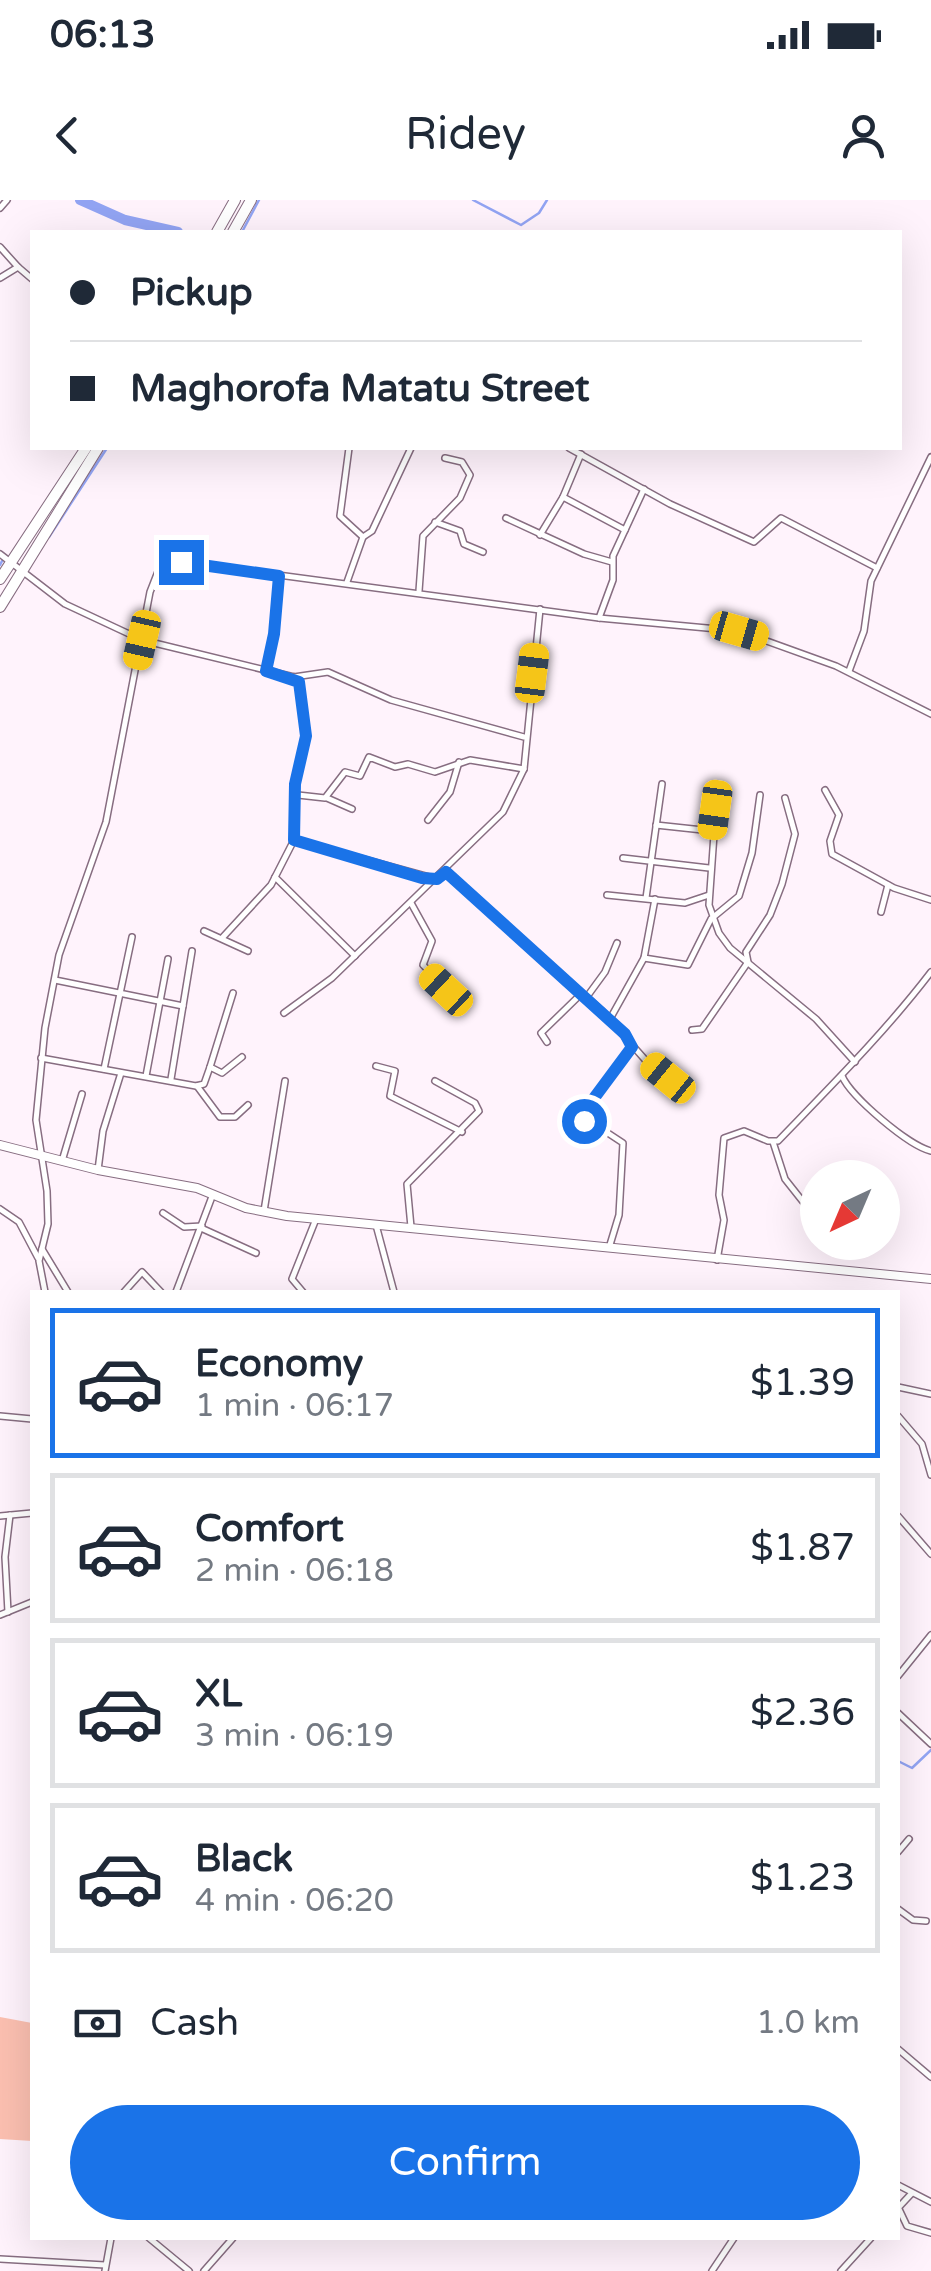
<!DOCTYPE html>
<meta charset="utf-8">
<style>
:root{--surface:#fff;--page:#f2f2f3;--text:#1f2937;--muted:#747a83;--line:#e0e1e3;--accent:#1a73e8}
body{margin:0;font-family:"Varela Round",sans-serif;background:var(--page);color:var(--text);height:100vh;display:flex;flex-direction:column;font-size:38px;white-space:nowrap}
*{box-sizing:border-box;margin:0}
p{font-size:32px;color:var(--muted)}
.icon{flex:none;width:55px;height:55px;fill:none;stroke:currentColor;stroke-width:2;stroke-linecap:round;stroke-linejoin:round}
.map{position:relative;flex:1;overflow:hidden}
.drawer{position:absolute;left:30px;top:1090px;width:870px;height:950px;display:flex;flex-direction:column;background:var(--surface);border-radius:0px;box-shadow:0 10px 40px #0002}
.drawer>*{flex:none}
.banner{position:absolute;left:30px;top:30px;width:872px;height:220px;border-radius:0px;box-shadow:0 10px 40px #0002;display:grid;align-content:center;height:220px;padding:0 40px;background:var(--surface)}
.needle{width:65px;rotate:224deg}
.buttons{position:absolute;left:800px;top:960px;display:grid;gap:20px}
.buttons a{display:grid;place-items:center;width:100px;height:100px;border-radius:50%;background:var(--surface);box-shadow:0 10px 40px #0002;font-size:50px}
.end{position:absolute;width:45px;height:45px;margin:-22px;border:12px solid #1a73e8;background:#fff;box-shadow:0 0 0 5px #fff}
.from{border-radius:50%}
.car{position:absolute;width:30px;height:60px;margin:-30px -15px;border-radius:12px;box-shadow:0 0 8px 2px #0007;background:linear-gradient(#f5c518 24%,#345 0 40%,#f5c518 0 76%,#345 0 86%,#f5c518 0)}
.banner b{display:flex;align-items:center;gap:35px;height:95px;font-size:38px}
.banner b+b{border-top:2px solid var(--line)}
.banner i{width:25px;height:25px;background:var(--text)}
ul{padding:18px 0 0;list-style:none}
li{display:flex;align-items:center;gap:30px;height:150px;margin:0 20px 15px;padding:0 20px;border:5px solid var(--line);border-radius:0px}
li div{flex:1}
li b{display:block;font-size:38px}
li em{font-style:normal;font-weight:600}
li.selected{border-color:var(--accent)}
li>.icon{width:90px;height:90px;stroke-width:1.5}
.pay{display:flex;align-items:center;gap:25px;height:110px;padding:0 40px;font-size:38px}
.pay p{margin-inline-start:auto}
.button{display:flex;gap:20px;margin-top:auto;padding:20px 40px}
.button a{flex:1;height:115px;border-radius:60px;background:var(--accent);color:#fff;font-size:40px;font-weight:600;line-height:115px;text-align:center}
.status{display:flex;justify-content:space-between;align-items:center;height:70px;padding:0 50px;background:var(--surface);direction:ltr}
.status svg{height:28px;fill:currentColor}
header{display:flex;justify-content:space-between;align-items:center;height:130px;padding:0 40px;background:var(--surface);font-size:45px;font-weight:600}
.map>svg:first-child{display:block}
</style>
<div class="status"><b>06:13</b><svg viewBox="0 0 49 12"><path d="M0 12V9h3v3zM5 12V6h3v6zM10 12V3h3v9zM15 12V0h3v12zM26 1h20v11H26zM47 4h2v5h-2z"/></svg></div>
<header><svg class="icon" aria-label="back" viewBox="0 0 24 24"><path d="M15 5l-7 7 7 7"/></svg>Ridey<svg class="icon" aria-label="person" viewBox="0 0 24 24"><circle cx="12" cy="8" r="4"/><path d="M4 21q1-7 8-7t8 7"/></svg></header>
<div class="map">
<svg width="931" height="2071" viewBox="0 0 931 2071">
<rect width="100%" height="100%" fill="#fff3fc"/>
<!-- green -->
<path fill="#fcc0b1" d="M0,1817l32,6v118l-32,-2z"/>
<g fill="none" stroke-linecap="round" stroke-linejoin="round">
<!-- stream -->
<g stroke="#92a4f3" stroke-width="2.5">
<path d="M473,0l48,25 18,-12 8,-13"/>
<path d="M242,32l17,-32"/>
<path d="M49,337l58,-89"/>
<path d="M0,365l2,-4"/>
<path d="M898,1561l14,7 19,-18"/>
</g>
<!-- river -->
<path stroke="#92a4f3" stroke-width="10" d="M80,0l45,20 53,12"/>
<defs>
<g id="street">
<path d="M0,8l7,-8"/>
<path d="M0,47l18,20"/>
<path d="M0,78l18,-11 14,12"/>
<path d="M569,248l101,56 84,38 27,-24 96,50"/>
<path d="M581,254l-18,43 62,33"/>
<path d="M506,318l78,36 28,8"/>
<path d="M435,322l25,9 4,13 19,8"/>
<path d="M540,335l23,-38"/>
<path d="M363,337l9,-6 39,-83"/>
<path d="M0,354l65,50 77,36 152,37 34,-5 63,28 133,37"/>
<path d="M347,382l16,-45 -23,-21 9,-68"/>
<path d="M419,391l4,-55 37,-38 10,-23 -8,-13 -17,-4"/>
<path d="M599,418l14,-38v-24l31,-67"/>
<path d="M266,471l9,-36 4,-59"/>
<path d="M849,471l15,-40 7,-50 60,-124"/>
<path d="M825,590l14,25 -9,26 2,13 62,34 37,12"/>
<path d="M717,592l-8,113 10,28 11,15 86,71 39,43"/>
<path d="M298,595l27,3 20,-26 15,4 9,-19 26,10 13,-3 27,8 35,-12 54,9"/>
<path d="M327,598l25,11"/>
<path d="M428,620l22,-28 9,-30"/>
<path d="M656,625l56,6"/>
<path d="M294,640l143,39"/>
<path d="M623,658l86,10"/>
<path d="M446,672l156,139 46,52 32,24"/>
<path d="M275,677l80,79"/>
<path d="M607,695l78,8 24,-8"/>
<path d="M646,698l16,-114"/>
<path d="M411,703l21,38 -9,24 32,32"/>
<path d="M881,712l7,-27"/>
<path d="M204,731l44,20"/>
<path d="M223,737l48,-52 23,-45 1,-56 11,-54 -6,-47 -6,-6"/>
<path d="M644,758l44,7 23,-46 28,-23 13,-43 8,-58"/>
<path d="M55,780l128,26"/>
<path d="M233,793l-23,74 12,6 20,-16"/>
<path d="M586,798l19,-26 12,-29"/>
<path d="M284,813l48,-35 171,-166 21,-43 16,-160"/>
<path d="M610,819l34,-61 11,-59"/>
<path d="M692,830l10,-1 46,-67 -2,-10 24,-37 12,-31 13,-50 -10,-36"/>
<path d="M547,842l-6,-9 39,-38"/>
<path d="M41,858l155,28 8,-2 6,-17"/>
<path d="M376,866l19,5 -5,25 72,36"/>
<path d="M104,869l28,-132"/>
<path d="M146,876l22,-117"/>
<path d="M842,876c9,21 67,70 89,75"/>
<path d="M171,879l21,-128"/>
<path d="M197,886l23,31h15l13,-12"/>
<path d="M773,942l12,37 19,24"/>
<path d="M62,961l20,-67"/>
<path d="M98,970l5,-39 18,-58"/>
<path d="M0,1009l19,13 19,36"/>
<path d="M264,1011l21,-130"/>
<path d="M163,1013l21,14 18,-1"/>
<path d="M376,1025l18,67"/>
<path d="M411,1027l-4,-43 72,-73 -4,-8 -40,-22"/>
<path d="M201,1028l55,25"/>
<path d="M609,1048l10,-33 4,-72 -41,-27 51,-69"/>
<path d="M42,1049l26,43"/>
<path d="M717,1060l7,-40 -5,-25 5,-57 20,-7 24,10h10c53,-55 108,-110 153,-169"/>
<path d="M45,1092l-6,-31 9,-37 -1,-33 -11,-71 9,-92 14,-73 47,-133 44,-230 9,-23 22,-7 418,56 140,13 97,35 95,48"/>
<path d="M124,1092l18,-20 19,20"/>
<path d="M176,1092l37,-98"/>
<path d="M303,1092l-11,-13 24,-60"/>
<path d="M898,1187l33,7"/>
<path d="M0,1216l32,3"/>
<path d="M898,1216l24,28 9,31"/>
<path d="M0,1316l32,-3"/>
<path d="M898,1316l33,38"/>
<path d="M8,1412l-3,-55 5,-42"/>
<path d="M0,1415l32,-13"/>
<path d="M898,1476l33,-41"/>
<path d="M898,1513l33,31"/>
<path d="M898,1652l11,-13"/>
<path d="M898,1709l15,11 13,1"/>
<path d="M898,1849l33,28"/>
<path d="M898,1985l33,17"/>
<path d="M898,2007l9,19 24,7"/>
<path d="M898,2008l14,-15"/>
<path d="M149,2038l40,33"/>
<path d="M0,2059l105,6"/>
<path d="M105,2071l6,-33"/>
<path d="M204,2071l29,-33"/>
<path d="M712,2071l22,-33"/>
<path d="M841,2071l30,-33"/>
</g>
<path id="secondary" d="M0,945l98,25 99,18 49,20 41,8 644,63"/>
<g id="highway">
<path d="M217,32l18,-32"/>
<path d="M233,32l18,-32"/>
<path d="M0,379l86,-131"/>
<path d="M0,407l98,-159"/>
</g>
</defs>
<!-- street casing -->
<use href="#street" stroke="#876d81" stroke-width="8"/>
<!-- secondary casing -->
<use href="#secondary" stroke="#876d81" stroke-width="10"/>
<!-- highway casing -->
<use href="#highway" stroke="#876d81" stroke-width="12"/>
<!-- street -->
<use href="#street" stroke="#fff" stroke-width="5"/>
<!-- secondary -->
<use href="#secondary" stroke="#fff" stroke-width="8"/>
<!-- highway -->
<use href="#highway" stroke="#fff" stroke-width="10"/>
</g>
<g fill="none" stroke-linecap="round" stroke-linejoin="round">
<!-- route -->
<path stroke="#1a73e8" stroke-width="12" d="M181,362l98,14 -5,58 -8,37 33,11 7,54 -11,48 -1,56 128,38 15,1 9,-7 179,162 7,13 -49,66 1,8"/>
</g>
</svg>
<div class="buttons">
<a><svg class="needle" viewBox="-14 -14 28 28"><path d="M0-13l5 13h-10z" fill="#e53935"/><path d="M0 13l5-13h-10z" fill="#747a83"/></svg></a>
</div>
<i class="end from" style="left:584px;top:921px"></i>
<i class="end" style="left:181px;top:362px"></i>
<i class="car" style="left:739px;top:431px;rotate:106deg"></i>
<i class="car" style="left:142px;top:440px;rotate:193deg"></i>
<i class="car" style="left:532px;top:473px;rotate:7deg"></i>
<i class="car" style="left:715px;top:610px;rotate:188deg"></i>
<i class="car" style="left:446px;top:790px;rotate:313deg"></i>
<i class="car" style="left:668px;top:878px;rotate:309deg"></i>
<div class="banner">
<b><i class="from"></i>Pickup</b>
<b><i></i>Maghorofa Matatu Street</b>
</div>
<section class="drawer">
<ul>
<li class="selected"><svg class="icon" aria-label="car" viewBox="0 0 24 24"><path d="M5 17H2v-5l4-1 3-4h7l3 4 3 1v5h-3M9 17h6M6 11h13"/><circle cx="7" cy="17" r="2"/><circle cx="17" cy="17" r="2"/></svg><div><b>Economy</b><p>1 min · 06:17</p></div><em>$1.39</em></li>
<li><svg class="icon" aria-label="car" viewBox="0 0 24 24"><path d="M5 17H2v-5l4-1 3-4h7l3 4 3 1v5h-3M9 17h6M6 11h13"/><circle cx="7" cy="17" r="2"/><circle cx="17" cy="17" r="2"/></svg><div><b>Comfort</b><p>2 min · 06:18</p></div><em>$1.87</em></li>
<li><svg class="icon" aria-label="car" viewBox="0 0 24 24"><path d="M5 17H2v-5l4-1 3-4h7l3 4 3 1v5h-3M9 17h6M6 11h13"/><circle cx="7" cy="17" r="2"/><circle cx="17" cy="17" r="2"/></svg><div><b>XL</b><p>3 min · 06:19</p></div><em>$2.36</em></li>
<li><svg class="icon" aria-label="car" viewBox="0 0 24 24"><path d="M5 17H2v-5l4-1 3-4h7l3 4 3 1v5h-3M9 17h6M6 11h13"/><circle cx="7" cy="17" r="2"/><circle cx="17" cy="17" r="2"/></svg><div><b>Black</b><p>4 min · 06:20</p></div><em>$1.23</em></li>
</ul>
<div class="pay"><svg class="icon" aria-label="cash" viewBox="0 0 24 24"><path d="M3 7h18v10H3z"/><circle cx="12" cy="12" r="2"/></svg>Cash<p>1.0 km</p></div>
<div class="button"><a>Confirm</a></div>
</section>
</div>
